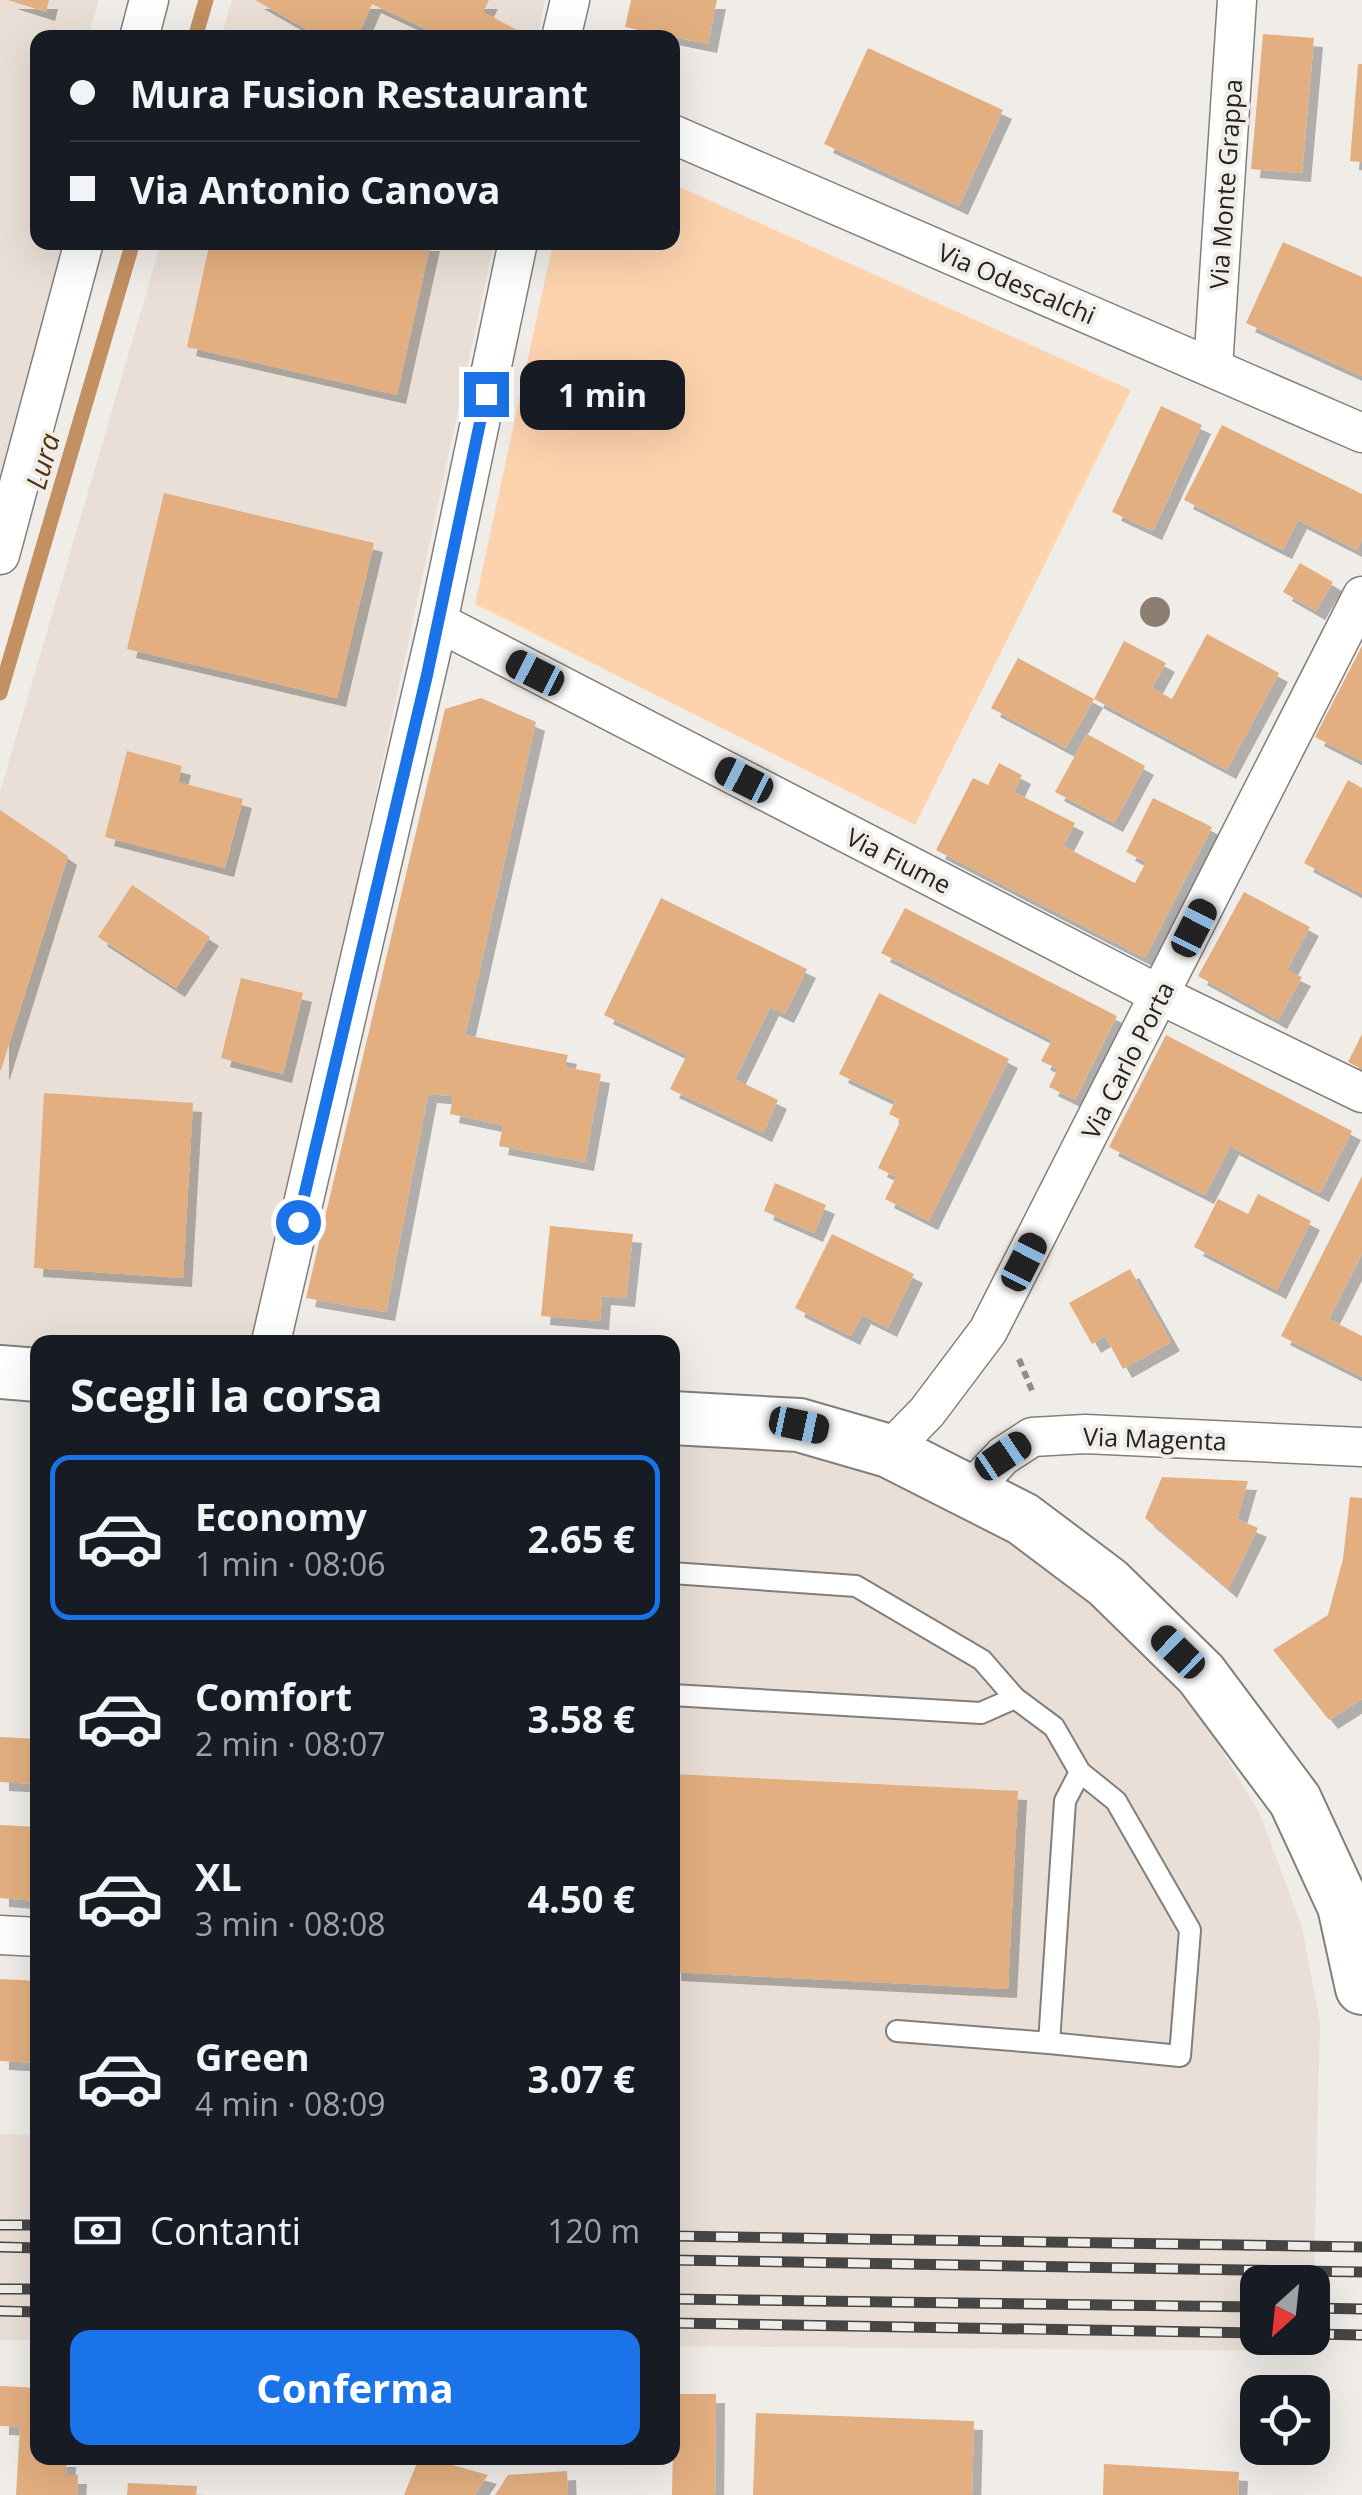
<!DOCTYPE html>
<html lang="it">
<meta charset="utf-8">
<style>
:root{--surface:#171b24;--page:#20242c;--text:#f1f3f6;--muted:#9ea1a6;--line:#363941;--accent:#1a73e8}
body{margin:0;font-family:"Open Sans",sans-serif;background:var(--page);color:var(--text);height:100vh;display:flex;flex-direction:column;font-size:38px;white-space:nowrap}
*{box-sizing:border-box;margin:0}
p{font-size:32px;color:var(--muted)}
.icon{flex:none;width:55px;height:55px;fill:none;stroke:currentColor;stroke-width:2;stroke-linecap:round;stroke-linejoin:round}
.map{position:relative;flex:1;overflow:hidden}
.side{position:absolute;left:30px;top:1335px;width:650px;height:1130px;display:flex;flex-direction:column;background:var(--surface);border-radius:20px;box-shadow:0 10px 40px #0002}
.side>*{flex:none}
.hud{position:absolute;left:30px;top:30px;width:650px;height:220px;border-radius:20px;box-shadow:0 10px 40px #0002;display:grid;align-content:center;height:220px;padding:0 40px;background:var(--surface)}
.needle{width:65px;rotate:207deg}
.buttons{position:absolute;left:1240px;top:2265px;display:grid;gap:20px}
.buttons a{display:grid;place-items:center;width:90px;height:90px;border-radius:20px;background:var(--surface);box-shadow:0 10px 40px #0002;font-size:50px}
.end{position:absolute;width:45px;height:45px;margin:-22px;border:12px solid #1a73e8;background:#fff;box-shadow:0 0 0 5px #fff}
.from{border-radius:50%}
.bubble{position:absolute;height:70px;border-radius:20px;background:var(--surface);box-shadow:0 10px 40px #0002;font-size:32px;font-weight:700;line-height:70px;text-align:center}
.car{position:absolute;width:30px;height:60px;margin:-30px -15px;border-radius:12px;box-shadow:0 0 8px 2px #0007;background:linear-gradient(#222 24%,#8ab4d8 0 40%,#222 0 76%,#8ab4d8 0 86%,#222 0)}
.hud b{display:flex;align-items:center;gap:35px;height:95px;font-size:38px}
.hud b+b{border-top:2px solid var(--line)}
.hud i{width:25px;height:25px;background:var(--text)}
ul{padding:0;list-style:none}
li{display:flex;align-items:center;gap:30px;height:165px;margin:0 20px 15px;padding:0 20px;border:5px solid transparent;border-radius:20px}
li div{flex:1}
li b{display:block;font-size:38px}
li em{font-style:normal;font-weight:700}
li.current{border-color:var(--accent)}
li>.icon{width:90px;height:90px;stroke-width:1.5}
h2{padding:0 40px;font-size:45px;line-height:120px}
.pay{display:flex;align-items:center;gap:25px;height:110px;padding:0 40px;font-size:38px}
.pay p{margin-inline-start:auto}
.primary-button{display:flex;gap:20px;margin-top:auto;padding:20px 40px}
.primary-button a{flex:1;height:115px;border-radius:20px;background:var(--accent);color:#fff;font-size:40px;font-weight:700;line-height:115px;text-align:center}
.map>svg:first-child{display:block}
</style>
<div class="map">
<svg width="1362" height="2495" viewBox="0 0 1362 2495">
<defs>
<filter id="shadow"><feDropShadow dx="9" dy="9" stdDeviation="0" flood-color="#0004"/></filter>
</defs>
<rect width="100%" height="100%" fill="#f0ece8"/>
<!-- built -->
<g fill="#e9dfd6" fill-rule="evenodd">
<path d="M0,0h99l-11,37 -50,1v177l-6,19 6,8 27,9 -65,247z"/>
<path d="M232,0h313l-8,37 -316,1z"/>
<path d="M161,243h333l-236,1099h-220l-1,7 -37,-3v-554z"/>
<path d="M672,1434l132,10 77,27 129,69 95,71 88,90 67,113 42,113 18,96 -8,328 -639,-5zM1258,2282h54v56h-54z"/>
<path d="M0,2134l37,1v205h-37z"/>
</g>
<!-- green -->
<path fill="#fdd3ae" d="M673,184l458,206 -216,435 -440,-221 78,-361 119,-1z"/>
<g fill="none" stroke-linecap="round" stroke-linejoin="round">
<!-- stream -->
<g stroke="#c29061" stroke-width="15">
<path d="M195,38l11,-38"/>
<path d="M0,693l133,-451"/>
</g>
</g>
<!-- building -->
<g fill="#e3af80" filter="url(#shadow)">
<path d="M8,0h41l-3,12z"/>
<path d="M255,0h234l-6,12 49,26h-87l-73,-34 -15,34h-35z"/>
<path d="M631,0h86l-9,44 -83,-17z"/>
<path d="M1263,34l51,4 -12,135 -51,-4z"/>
<path d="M868,48l135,62 -44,96 -135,-62z"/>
<path d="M1358,64h4v98l-12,-1z"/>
<path d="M210,242h221l-34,153 -210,-48z"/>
<path d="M1283,242l79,35v99l-116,-53z"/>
<path d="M1161,406l41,19 -49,106 -41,-19z"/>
<path d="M1222,425l140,69v45l-5,11 -59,-30 -15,30 -99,-50z"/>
<path d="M164,493l210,50 -37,155 -210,-49z"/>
<path d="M1300,563l33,19 -17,29 -33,-19z"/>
<path d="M1207,634l72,39 -52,97 -133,-71 -28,49 -75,-40 27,-50 76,41 30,-58 42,22 -14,25 20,11z"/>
<path d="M1362,646v115l-47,-24z"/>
<path d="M481,698l55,24 -71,313 103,20 -3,12 36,7 -16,88 -86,-16 4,-21 -53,-11 3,-18 -25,-2 -42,218 -80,-14 139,-589z"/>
<path d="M1087,734l58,32 -31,57 -59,-31z"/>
<path d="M127,751l55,15 -4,16 65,17 -18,69 -120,-31z"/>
<path d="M999,763l23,12 -8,17 61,31 -12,23 72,37 11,-21 -20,-10 27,-54 59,29 -67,131 -209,-108 37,-72 15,7z"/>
<path d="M1348,780l14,8v106l-58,-31z"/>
<path d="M0,810l68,46 -67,214h-1z"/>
<path d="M132,885l78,52 -34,51 -78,-51z"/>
<path d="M1244,892l66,35 -23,43 15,7 -24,43 -80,-44z"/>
<path d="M661,898l146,71 -22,45 -15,-7 -35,72 43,21 -15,33 -93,-44 17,-34 -83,-40z"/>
<path d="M905,908l212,108 -42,84 -26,-13 9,-18 -17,-8 11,-21 -171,-87z"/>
<path d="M241,978l62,15 -20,81 -62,-16z"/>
<path d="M879,993l130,66 -80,162 -44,-22 11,-22 -18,-9 23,-48 -12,-6 6,-13 -56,-27z"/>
<path d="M1362,1034v35l-14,-7z"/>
<path d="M1166,1035l186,96 -32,62 -90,-47 -25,49 -96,-48z"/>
<path d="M44,1093l149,10 -10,175 -149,-10z"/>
<path d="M1362,1176v78l-33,65 33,17v41l-81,-41z"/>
<path d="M775,1183l51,22 -12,28 -50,-22z"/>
<path d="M1258,1194l53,27 -34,69 -83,-43 24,-48 30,15z"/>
<path d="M550,1226l83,8 -7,64 -24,-2 -2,25 -59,-5z"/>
<path d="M832,1234l82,40 -26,54 -26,-13 -11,21 -56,-28z"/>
<path d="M1130,1269l41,73 -48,27 -18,-33 -13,8 -23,-41z"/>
<path d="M1162,1477l86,4 -11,38 21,9 -30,61 -83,-71z"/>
<path d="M1350,1497l12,1v201l-33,21 -56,-70 55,-35 15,-56z"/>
<path d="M0,1737l38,2v45l-38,-2z"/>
<path d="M672,1774l346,17 -10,198 -336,-17z"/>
<path d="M0,1825l38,2v74l-38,-3z"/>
<path d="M0,1979l38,2v82l-38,-2z"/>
<path d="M0,2386l38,2v70h29l-1,17h12l-1,20h-61l4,-68 -20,-1z"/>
<path d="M674,2394h42l-1,101h-43z"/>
<path d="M756,2413l218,8 -2,74h-219z"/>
<path d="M419,2458h9l60,17 -14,20h-70z"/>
<path d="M1104,2464l135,8 -1,23h-135z"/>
<path d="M567,2471l1,24h-73l13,-20z"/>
<path d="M128,2483l69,3 -1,9h-69z"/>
</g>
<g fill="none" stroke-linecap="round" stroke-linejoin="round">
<defs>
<g id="lane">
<path d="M672,1573l184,13 126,74 33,38 -34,15 -309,-18"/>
<path d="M1015,1698l39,29 26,45 36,29 74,129 -10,126 -131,-13 16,-242 15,-29"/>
<path d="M897,2031l152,12"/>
</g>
<g id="street">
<path d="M139,38l10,-38"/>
<path d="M561,38l9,-38"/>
<path d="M672,134l690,299"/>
<path d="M1213,368l24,-368"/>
<path d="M0,555l84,-313"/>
<path d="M438,622l722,373 202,98"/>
<path d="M271,1342l167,-720 80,-380"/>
<path d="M889,1451l38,-39 61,-81 374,-735"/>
<path d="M969,1492l34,-36 29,-19 53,-3 277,13"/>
<path d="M0,1935l38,2"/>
</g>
<g id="secondary">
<path d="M0,1372l38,3"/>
<path d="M672,1418l127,7 90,26 134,68 85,64 93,91 94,126 49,106 18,82"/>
</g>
</defs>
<!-- lane casing -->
<use href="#lane" stroke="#827f7b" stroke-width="24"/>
<!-- street casing -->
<use href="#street" stroke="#827f7b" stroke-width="41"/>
<!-- secondary casing -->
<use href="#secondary" stroke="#827f7b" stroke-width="56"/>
<!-- path -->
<path stroke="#8f8d8a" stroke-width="6" stroke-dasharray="8 5" stroke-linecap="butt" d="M1019,1359l14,34"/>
<!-- lane -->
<use href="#lane" stroke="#fff" stroke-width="20"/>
<!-- street -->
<use href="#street" stroke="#fff" stroke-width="38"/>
<!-- secondary -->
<use href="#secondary" stroke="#fff" stroke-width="52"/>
<defs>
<g id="rail">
<path d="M0,2225h38"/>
<path d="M672,2236l690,11"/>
<path d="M0,2247l38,1"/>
<path d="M672,2260l690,12"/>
<path d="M0,2289h38"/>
<path d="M672,2299l586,8"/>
<path d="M1312,2308l50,1"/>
<path d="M0,2311l38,1"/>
<path d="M672,2323l586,10"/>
<path d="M1312,2334l50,1"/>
</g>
</defs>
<!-- rail casing -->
<use href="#rail" stroke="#474644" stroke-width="11"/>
<!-- rail -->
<use href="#rail" stroke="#f0ece8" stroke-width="8" stroke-dasharray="22" stroke-linecap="butt"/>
</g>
<!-- trees -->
<circle fill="#8c7f71" cx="1155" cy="612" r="15"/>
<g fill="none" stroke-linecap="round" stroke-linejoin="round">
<!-- route -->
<path stroke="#1a73e8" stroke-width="12" d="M298,1222l129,-547 59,-281"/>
</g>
<g text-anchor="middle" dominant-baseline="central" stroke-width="8" stroke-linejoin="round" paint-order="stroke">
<!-- street labels -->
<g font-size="25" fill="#232220" stroke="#f0ece8">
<text transform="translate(1225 184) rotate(-86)">Via Monte Grappa</text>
<text transform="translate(1017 283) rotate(23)">Via Odescalchi</text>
<text transform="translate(899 860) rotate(27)">Via Fiume</text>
<text transform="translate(1127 1060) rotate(-63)">Via Carlo Porta</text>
<text transform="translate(1155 1438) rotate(2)">Via Magenta</text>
</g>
<!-- water labels -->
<g font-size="28" font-style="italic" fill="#55320d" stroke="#f0ece8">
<text transform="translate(42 461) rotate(-74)">Lura</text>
</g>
</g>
</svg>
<div class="buttons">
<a><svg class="needle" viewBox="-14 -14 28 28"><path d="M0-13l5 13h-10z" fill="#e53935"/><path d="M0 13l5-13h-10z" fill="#9ea1a6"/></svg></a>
<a><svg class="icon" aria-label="locate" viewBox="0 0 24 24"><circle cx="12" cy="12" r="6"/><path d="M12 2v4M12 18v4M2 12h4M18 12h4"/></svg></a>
</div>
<i class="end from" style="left:298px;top:1222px"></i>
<i class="end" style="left:486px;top:394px"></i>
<div class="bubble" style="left:520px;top:360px;width:165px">1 min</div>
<i class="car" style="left:535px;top:673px;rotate:297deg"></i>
<i class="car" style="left:744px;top:780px;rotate:297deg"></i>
<i class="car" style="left:1194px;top:928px;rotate:27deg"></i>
<i class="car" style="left:1024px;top:1262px;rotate:27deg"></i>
<i class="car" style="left:799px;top:1425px;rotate:102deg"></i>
<i class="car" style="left:1003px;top:1456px;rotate:56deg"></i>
<i class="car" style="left:1178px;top:1652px;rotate:314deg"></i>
<div class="hud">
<b><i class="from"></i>Mura Fusion Restaurant</b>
<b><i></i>Via Antonio Canova</b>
</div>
<section class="side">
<h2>Scegli la corsa</h2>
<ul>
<li class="current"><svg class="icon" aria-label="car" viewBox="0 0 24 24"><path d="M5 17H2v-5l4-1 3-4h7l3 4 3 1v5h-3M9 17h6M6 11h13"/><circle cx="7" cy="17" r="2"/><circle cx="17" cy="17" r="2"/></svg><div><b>Economy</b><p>1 min · 08:06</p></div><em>2.65 €</em></li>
<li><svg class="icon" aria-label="car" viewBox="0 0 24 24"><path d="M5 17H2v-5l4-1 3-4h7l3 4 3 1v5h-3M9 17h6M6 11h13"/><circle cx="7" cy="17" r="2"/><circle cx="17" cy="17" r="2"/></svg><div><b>Comfort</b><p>2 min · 08:07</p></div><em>3.58 €</em></li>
<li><svg class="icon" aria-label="car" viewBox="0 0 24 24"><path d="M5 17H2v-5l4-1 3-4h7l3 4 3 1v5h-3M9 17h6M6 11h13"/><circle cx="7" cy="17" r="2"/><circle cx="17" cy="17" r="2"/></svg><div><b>XL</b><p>3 min · 08:08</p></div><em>4.50 €</em></li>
<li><svg class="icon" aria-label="car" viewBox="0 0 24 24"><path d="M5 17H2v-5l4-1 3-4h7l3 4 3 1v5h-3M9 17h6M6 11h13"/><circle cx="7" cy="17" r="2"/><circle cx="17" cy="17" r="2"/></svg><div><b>Green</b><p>4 min · 08:09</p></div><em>3.07 €</em></li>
</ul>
<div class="pay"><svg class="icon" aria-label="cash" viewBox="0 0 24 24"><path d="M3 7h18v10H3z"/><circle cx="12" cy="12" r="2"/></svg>Contanti<p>120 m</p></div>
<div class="primary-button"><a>Conferma</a></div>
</section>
</div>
